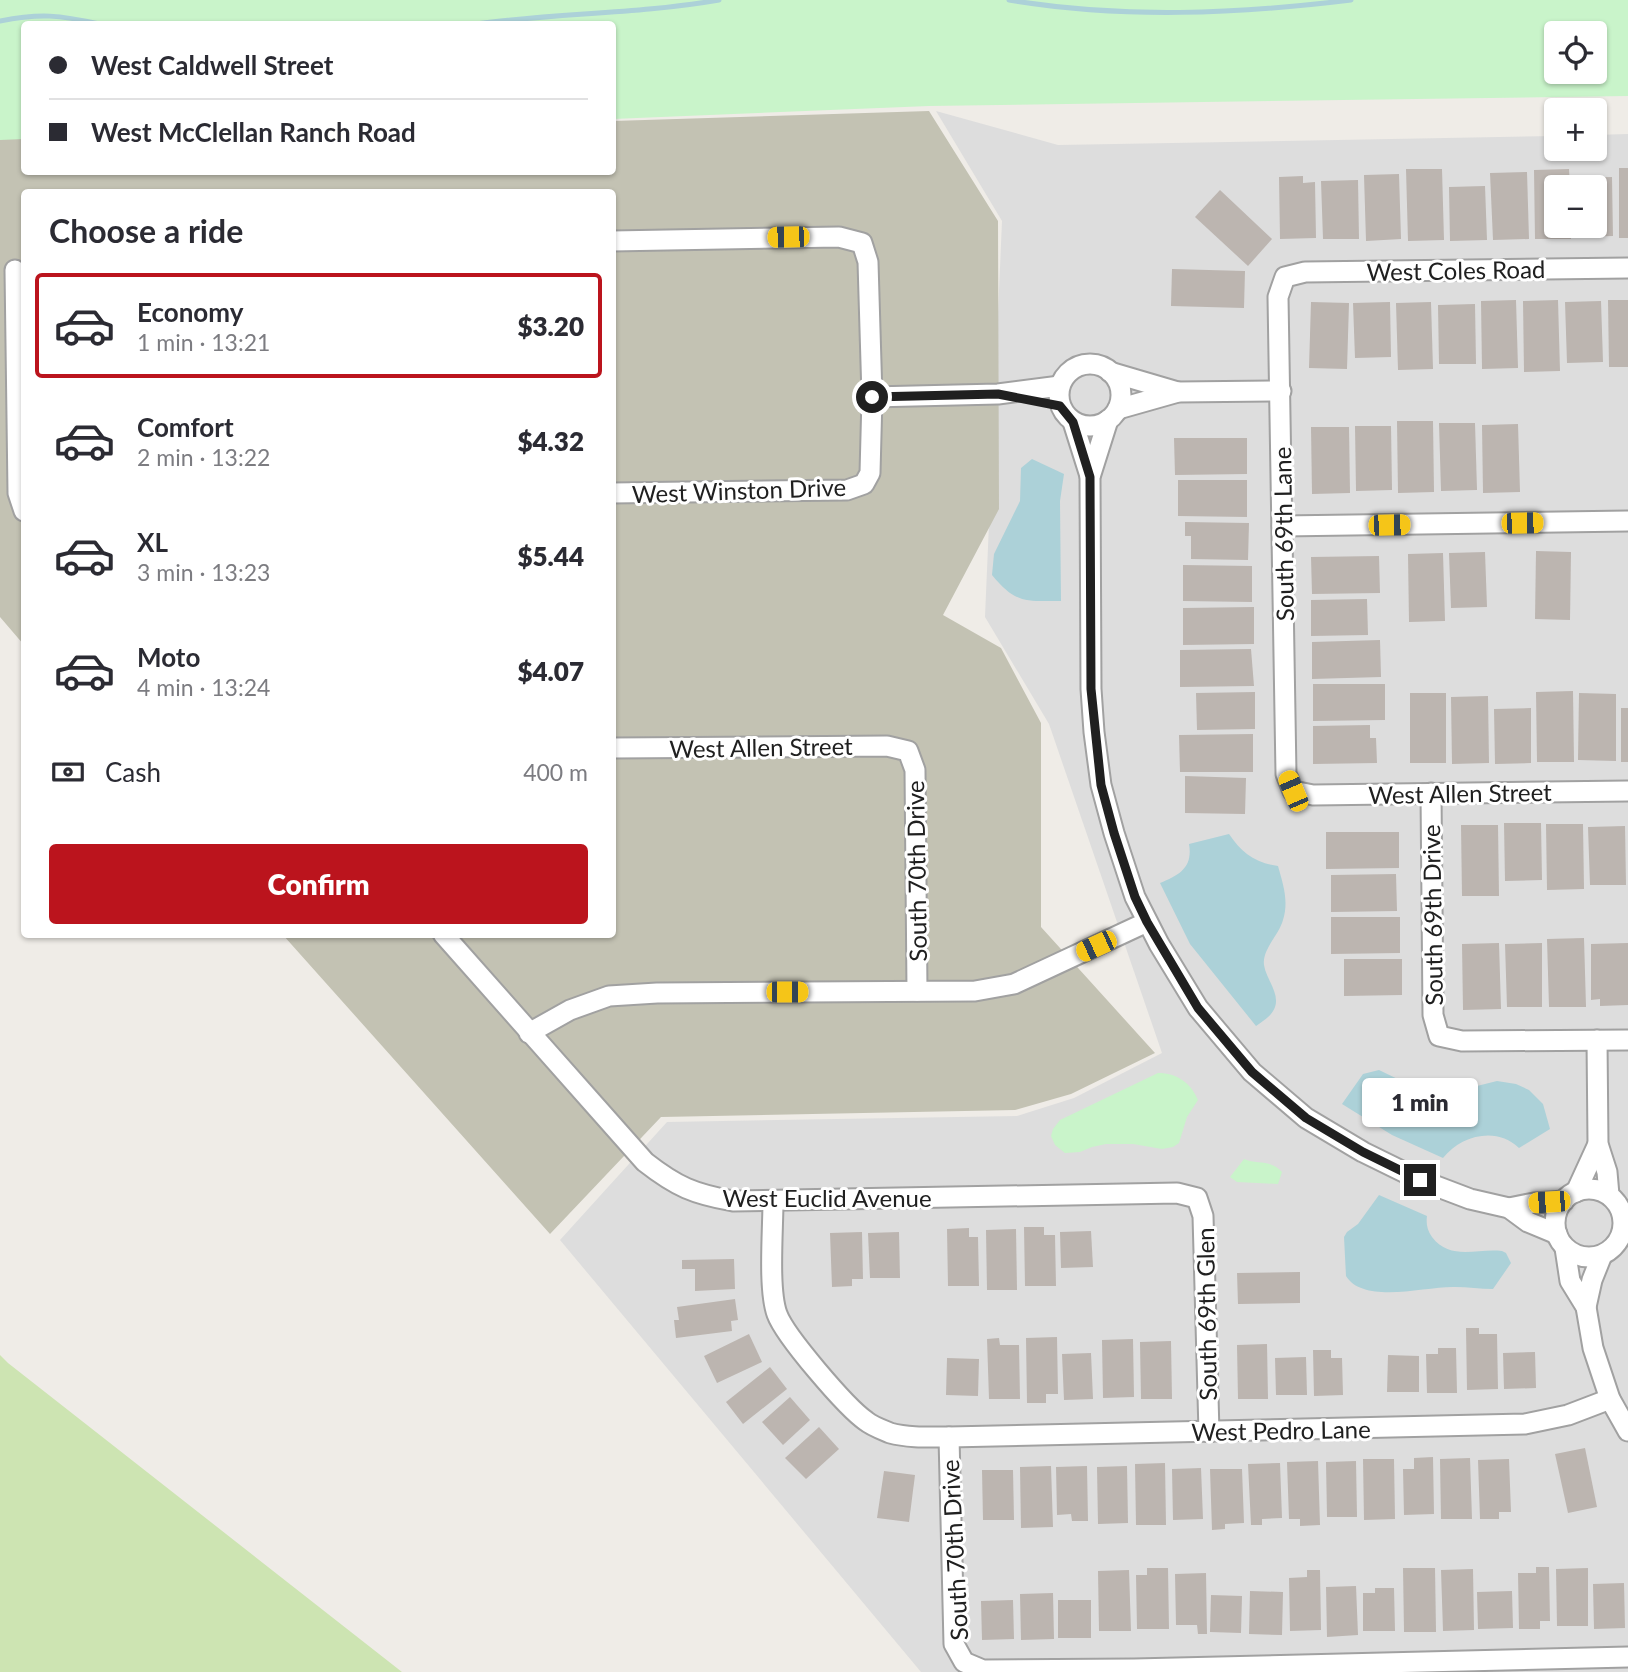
<!DOCTYPE html>
<meta charset="utf-8">
<style>
:root{--surface:#fff;--page:#f7f7f7;--text:#2b2b33;--muted:#7c7c81;--line:#e1e1e2;--accent:#bb141d}
body{margin:0;font-family:Lato,sans-serif;background:var(--page);color:var(--text);height:100vh;display:flex;flex-direction:column;font-size:26px;white-space:nowrap}
*{box-sizing:border-box;margin:0}
p{font-size:23px;color:var(--muted)}
.icon{flex:none;width:38px;height:38px;fill:none;stroke:currentColor;stroke-width:2;stroke-linecap:round;stroke-linejoin:round}
.map{position:relative;flex:1;overflow:hidden}
.drawer{position:absolute;left:21px;top:189px;width:595px;height:749px;display:flex;flex-direction:column;background:var(--surface);border-radius:7px;box-shadow:0 2px 5px #0004}
.drawer>*{flex:none}
.guide{position:absolute;left:21px;top:21px;width:595px;height:154px;border-radius:7px;box-shadow:0 2px 5px #0004;display:grid;align-content:center;height:154px;padding:0 28px;background:var(--surface)}
.tools{position:absolute;left:1544px;top:21px;display:grid;gap:14px}
.tools a{display:grid;place-items:center;width:63px;height:63px;border-radius:7px;background:var(--surface);box-shadow:0 2px 5px #0004;font-size:35px}
.end{position:absolute;width:32px;height:32px;margin:-16px;border:9px solid #202020;background:#fff;box-shadow:0 0 0 4px #fff}
.from{border-radius:50%}
.bubble{position:absolute;height:49px;border-radius:7px;background:var(--surface);box-shadow:0 2px 5px #0004;font-size:23px;font-weight:800;line-height:49px;text-align:center}
.car{position:absolute;width:21px;height:42px;margin:-21px -10px;border-radius:9px;box-shadow:0 0 5px 2px #0007;background:linear-gradient(#f5c518 24%,#345 0 40%,#f5c518 0 76%,#345 0 86%,#f5c518 0)}
.guide b{display:flex;align-items:center;gap:24px;height:66px;font-size:26px}
.guide b+b{border-top:2px solid var(--line)}
.guide i{width:18px;height:18px;background:var(--text)}
ul{padding:0;list-style:none}
li{display:flex;align-items:center;gap:21px;height:105px;margin:0 14px 10px;padding:0 14px;border:4px solid transparent;border-radius:7px}
li div{flex:1}
li b{display:block;font-size:26px}
li em{font-style:normal;font-weight:800}
li.current{border-color:var(--accent)}
li>.icon{width:63px;height:63px;stroke-width:1.5}
h2{padding:0 28px;font-size:32px;line-height:84px}
.pay{display:flex;align-items:center;gap:18px;height:77px;padding:0 28px;font-size:26px}
.pay p{margin-inline-start:auto}
.button{display:flex;gap:14px;margin-top:auto;padding:14px 28px}
.button a{flex:1;height:80px;border-radius:7px;background:var(--accent);color:#fff;font-size:28px;font-weight:800;line-height:80px;text-align:center}
.map>svg:first-child{display:block}
</style>
<div class="map">
<svg width="1628" height="1672" viewBox="0 0 1628 1672">
<rect width="100%" height="100%" fill="#efece7"/>
<!-- residential -->
<path fill="#ddd" fill-rule="evenodd" d="M936,111l122,34 498,-9v13h38v-14l34,-1v1538h-707l-361,-432 107,-118 350,-6 57,-18 88,-45 -113,-329 -64,-107 17,-396zM1556,187h38v39h-38z"/>
<!-- construction -->
<path fill="#c3c2b3" d="M929,111l69,110 1,288 -56,106 58,33 40,75v204l114,126 -84,41 -56,16 -354,7 -111,117 -267,-299 329,-1v-742h-588v453l-24,-28v-478h24v33h588l1,-51z"/>
<!-- grass -->
<path fill="#cde4b2" d="M0,1355l8,8 394,309h-402z"/>
<!-- park -->
<g fill="#c9f4ca" fill-rule="evenodd">
<path d="M0,0h1628v96l-699,10 -316,13 -1,-95h-588v115l-24,1zM1556,33h38v39h-38z"/>
<path d="M1158,1073c19,0 33,10 40,27l-11,17 -8,26 -6,4 -11,2 -29,-5h-27l-14,3 -12,5 -15,1 -10,-8 -4,-9 2,-7 7,-9z"/>
<path d="M1244,1159c13,6 27,0 38,13l-4,12 -41,-2 -7,-5z"/>
</g>
<!-- water -->
<g fill="#acd1d8">
<path d="M1032,459l32,15 -4,27 1,100c-36,0 -45,3 -69,-26l2,-21 26,-53 1,-33z"/>
<path d="M1229,834c12,18 26,29 49,32 5,18 11,35 5,54 -4,15 -21,29 -19,45 2,14 16,28 11,42 -3,9 -12,14 -19,19l-66,-82 -30,-61c20,-8 33,-16 29,-39z"/>
<path d="M1379,1070l33,16 37,7 48,-12 19,3 13,6 14,14 7,25 -31,19c-22,-22 -58,-13 -76,10l-51,-23 -50,-31 21,-30z"/>
<path d="M1379,1195l48,21c-1,8 0,14 5,21 18,24 45,11 70,14l4,2 5,10 -18,26c-13,0 -25,-2 -38,-2 -29,-1 -91,18 -109,-11l-2,-39 3,-5 11,-8z"/>
</g>
<g fill="none" stroke-linecap="round" stroke-linejoin="round">
<!-- stream -->
<g stroke="#acd1d8" stroke-width="5">
<path d="M1009,0c113,19 228,14 342,0"/>
<path d="M0,21c40,-8 60,-6 99,3"/>
<path d="M476,24c81,-11 163,-10 243,-24"/>
</g>
</g>
<!-- building -->
<g fill="#bcb5b0">
<rect x="1619" y="168" width="9" height="70"/>
<path d="M1406,169h36l2,71 -36,1z"/>
<path d="M1569,169l1,18h-14v39h14l1,13h-36l-1,-69z"/>
<path d="M1527,172l2,67 -36,1 -3,-67z"/>
<path d="M1399,174l2,65 -35,2 -2,-66z"/>
<path d="M1303,176v7l12,-1 1,56 -36,1 -1,-62z"/>
<path d="M1612,177l1,59 -35,1v-11h16v-39h-17l-1,-9z"/>
<path d="M1358,180l1,59h-36l-2,-58z"/>
<path d="M1485,186l2,54 -37,1 -1,-54z"/>
<path d="M1220,190l52,49 -24,27 -53,-49z"/>
<path d="M1172,269l73,2 -1,37 -73,-2z"/>
<path d="M1516,300l2,68 -36,1 -1,-68z"/>
<path d="M1558,300l2,71 -36,1 -1,-71z"/>
<path d="M1608,300h20v67h-19z"/>
<path d="M1601,301l2,61 -36,1 -2,-61z"/>
<path d="M1311,302l38,1 -2,66 -38,-1z"/>
<path d="M1390,302l1,55 -36,1 -2,-55z"/>
<path d="M1431,302l2,67 -35,1 -2,-67z"/>
<path d="M1475,304l1,60h-37l-1,-59z"/>
<path d="M1397,421h36l1,71 -36,1z"/>
<path d="M1439,423h36l2,67 -36,1z"/>
<path d="M1518,424l2,68 -37,1 -1,-68z"/>
<path d="M1355,426h36l1,64 -36,1z"/>
<path d="M1311,427h38l1,66 -38,1z"/>
<path d="M1174,438h73v36l-72,1z"/>
<path d="M1178,480h69v37l-69,-1z"/>
<path d="M1185,522l64,1 -1,37 -57,-1v-23h-6z"/>
<path d="M1536,551l35,1 -1,68 -35,-1z"/>
<path d="M1485,552l2,55 -36,1 -2,-55z"/>
<path d="M1443,553l2,68 -36,1 -1,-68z"/>
<path d="M1379,556l1,37 -68,1 -1,-37z"/>
<path d="M1183,565l69,1v36l-69,-1z"/>
<path d="M1367,599l1,36 -57,1v-36z"/>
<path d="M1254,607v37l-71,1v-37z"/>
<path d="M1380,640l1,37 -69,2v-37z"/>
<path d="M1251,649l3,37 -74,1v-37z"/>
<path d="M1313,684h72v36l-72,1z"/>
<path d="M1573,691l1,71h-37l-1,-70z"/>
<path d="M1255,692v37l-58,1 -1,-37z"/>
<rect x="1410" y="693" width="36" height="70"/>
<path d="M1579,693l37,1v67l-38,-1z"/>
<path d="M1488,696l1,67 -37,1 -1,-67z"/>
<path d="M1531,708v55l-36,1 -1,-55z"/>
<rect x="1621" y="708" width="7" height="54"/>
<path d="M1370,725v13h6l1,25 -64,1v-38z"/>
<path d="M1253,734v38h-73l-1,-37z"/>
<path d="M1185,776l61,2 -1,36 -60,-1z"/>
<path d="M1504,823h37l1,57 -37,1z"/>
<path d="M1546,824h37l1,65 -37,1z"/>
<path d="M1461,825h37l1,71h-37z"/>
<path d="M1625,826l1,59h-36l-2,-58z"/>
<path d="M1326,832h73v36l-73,1z"/>
<path d="M1396,874l1,37 -66,1v-37z"/>
<path d="M1331,917h69v36l-69,1z"/>
<path d="M1584,938l2,69h-37l-2,-68z"/>
<path d="M1499,943l2,66 -38,1 -1,-66z"/>
<path d="M1542,943v64h-35l-2,-63z"/>
<path d="M1628,943v62l-28,1v-7l-9,1v-56z"/>
<path d="M1344,959h58v36l-58,1z"/>
<path d="M1024,1227h20v8h11l1,51h-31z"/>
<path d="M969,1228v9h9l1,49h-31l-1,-57z"/>
<path d="M1016,1229l1,61h-30l-1,-60z"/>
<path d="M1091,1231l2,36 -32,1 -1,-36z"/>
<path d="M862,1232l1,47h-11v7l-20,1 -2,-54z"/>
<path d="M899,1232l1,46h-30l-2,-45z"/>
<path d="M734,1259l1,30 -40,2v-22h-13v-9z"/>
<path d="M1300,1272v31l-62,1 -1,-31z"/>
<path d="M735,1299l3,21 -7,1 1,10 -56,7 -2,-18h5l-2,-13z"/>
<path d="M1466,1328h13v6h18l1,55 -31,1z"/>
<path d="M749,1334l13,28 -45,21 -13,-27z"/>
<path d="M1057,1337l1,57h-12v9h-19l-1,-65z"/>
<path d="M999,1338l1,7h19l1,54h-31l-2,-60z"/>
<path d="M1133,1339l1,58 -31,1 -1,-58z"/>
<path d="M1171,1341l1,58h-31l-1,-57z"/>
<path d="M1267,1344l1,55h-30l-1,-54z"/>
<path d="M1438,1348h18l1,45h-30l-1,-39h12z"/>
<path d="M1313,1350h18v8h11l1,37 -29,1z"/>
<path d="M1535,1352l1,36 -32,1 -1,-36z"/>
<path d="M1091,1353l2,46 -29,1 -2,-46z"/>
<path d="M1388,1355l31,1v36h-32z"/>
<path d="M1306,1357l1,38h-31l-1,-37z"/>
<path d="M947,1358l32,1 -1,37 -32,-1z"/>
<path d="M770,1367l17,22 -44,35 -17,-22z"/>
<path d="M790,1397l20,23 -27,25 -21,-23z"/>
<path d="M819,1427l20,22 -33,30 -21,-21z"/>
<path d="M1585,1448l12,59 -29,6 -13,-59z"/>
<path d="M1433,1457l1,57 -30,1 -1,-46h11v-11z"/>
<path d="M1470,1458l2,61h-31l-1,-60z"/>
<path d="M1363,1459h31l1,60 -31,1z"/>
<path d="M1509,1459l2,53h-12v7h-19l-2,-59z"/>
<path d="M1318,1461l2,64 -20,1v-7h-11l-2,-57z"/>
<path d="M1356,1461l1,56h-30l-1,-55z"/>
<path d="M1165,1463l1,62h-30l-1,-61z"/>
<path d="M1280,1463l2,55 -20,1v6h-11l-3,-61z"/>
<path d="M1051,1466l2,61 -32,1 -1,-61z"/>
<path d="M1087,1466l1,55h-16l-1,-7 -14,1 -1,-48z"/>
<path d="M1127,1466l1,57 -30,1 -1,-57z"/>
<path d="M1201,1468l2,51 -30,1 -1,-51z"/>
<path d="M1210,1469h32l2,54 -19,1v5l-13,1z"/>
<path d="M982,1470h31l1,50h-31z"/>
<path d="M884,1471l31,4 -6,47 -32,-4z"/>
<path d="M1536,1567h13l1,54h-10v8h-21l-1,-56h18z"/>
<path d="M1147,1568h21l1,61h-32l-1,-54h11z"/>
<path d="M1403,1568h32l1,64h-32z"/>
<path d="M1588,1568v58h-31l-1,-57z"/>
<path d="M1473,1569l1,61 -31,1 -2,-61z"/>
<path d="M1129,1570l2,61h-32l-1,-60z"/>
<path d="M1307,1570h13l1,60 -31,1 -1,-53 18,-1z"/>
<path d="M1206,1573l1,61h-9l-1,-9h-21l-1,-51z"/>
<path d="M1624,1583l1,45 -31,1 -1,-45z"/>
<path d="M1356,1586l2,49 -31,2 -1,-50z"/>
<path d="M1375,1588h19l1,43h-32v-38h12z"/>
<path d="M1250,1591l33,1 -1,43 -33,-1z"/>
<path d="M1512,1591l1,37 -35,1 -1,-37z"/>
<path d="M1053,1593l1,46 -33,1 -1,-46z"/>
<path d="M1211,1595l31,1 -1,37 -31,-1z"/>
<path d="M1013,1600l1,39 -32,1 -1,-39z"/>
<rect x="1058" y="1600" width="33" height="38"/>
</g>
<g fill="none" stroke-linecap="round" stroke-linejoin="round">
<defs>
<g id="minor">
<path d="M612,241l227,-4 23,6 6,19 4,135 -2,76 -6,11 -17,6 -235,3"/>
<path d="M1628,268l-323,4 -20,5 -7,20 8,477 7,17 20,4 315,-4"/>
<path d="M15,270l3,223 6,18"/>
<circle cx="1090" cy="395" r="31"/>
<path d="M1110,372l68,20"/>
<path d="M872,397l126,-3 62,-8"/>
<path d="M1118,409l60,-17 103,-1"/>
<path d="M1108,420l-18,57 1,212 3,43 7,53 13,48 21,64 24,47 39,64 54,64 54,46 57,34 57,28 50,19 39,9 19,14 29,12"/>
<path d="M1073,422l17,54"/>
<path d="M1282,526l346,-5"/>
<path d="M612,748l275,-2 21,5 7,19 2,221"/>
<path d="M1431,793l2,222 6,21 23,5 166,-1"/>
<path d="M443,934l202,228c32,25 49,32 88,39l444,-8 20,5 6,18 6,216"/>
<path d="M529,1033l41,-23 39,-14 48,-3 318,-2 39,-7 133,-62"/>
<path d="M1597,1040l1,104 9,28 2,23"/>
<circle cx="1589" cy="1223" r="34"/>
<path d="M1576,1192l22,-48"/>
<path d="M773,1201c0,29 -5,88 4,113 8,22 69,93 89,107 6,5 17,9 24,12 19,5 39,4 59,4l576,-13 43,-9 42,-16"/>
<path d="M1509,1208l25,-5 30,-2"/>
<path d="M1565,1248l5,33 16,26 7,41 17,51 18,32"/>
<path d="M1586,1307l6,-27 10,-25"/>
<path d="M949,1437l5,207 10,18 19,8 151,-1 494,-12"/>
</g>
</defs>
<!-- minor casing -->
<use href="#minor" stroke="#a1a1a1" stroke-width="23"/>
<!-- minor -->
<use href="#minor" stroke="#fff" stroke-width="19"/>
</g>
<g fill="none" stroke-linecap="round" stroke-linejoin="round">
<!-- route -->
<path stroke="#202020" stroke-width="9" d="M872,397l126,-3 62,12 13,16 17,55 1,212 10,96 13,48 21,64 12,25 51,86 54,64 54,46 57,34 57,28"/>
</g>
<g text-anchor="middle" dominant-baseline="central" stroke-width="6" stroke-linejoin="round" paint-order="stroke">
<!-- street labels -->
<g font-size="24" fill="#202020" stroke="#fff">
<text transform="translate(1456 270) rotate(-1)">West Coles Road</text>
<text transform="translate(739 490) rotate(-2)">West Winston Drive</text>
<text transform="translate(1283 534) rotate(-91)">South 69th Lane</text>
<text transform="translate(761 747) rotate(-1)">West Allen Street</text>
<text transform="translate(1460 793) rotate(-1)">West Allen Street</text>
<text transform="translate(916 871) rotate(-91)">South 70th Drive</text>
<text transform="translate(1432 915) rotate(-91)">South 69th Drive</text>
<text x="827" y="1197">West Euclid Avenue</text>
<text transform="translate(1206 1314) rotate(-91)">South 69th Glen</text>
<text transform="translate(1281 1430) rotate(-1)">West Pedro Lane</text>
<text transform="translate(954 1550) rotate(-93)">South 70th Drive</text>
</g>
</g>
</svg>
<div class="tools">
<a><svg class="icon" aria-label="locate" viewBox="0 0 24 24"><circle cx="12" cy="12" r="6"/><path d="M12 2v4M12 18v4M2 12h4M18 12h4"/></svg></a>
<a>+</a>
<a>−</a>
</div>
<i class="end from" style="left:872px;top:397px"></i>
<i class="end" style="left:1420px;top:1180px"></i>
<div class="bubble" style="left:1362px;top:1078px;width:116px">1 min</div>
<i class="car" style="left:788px;top:237px;rotate:269deg"></i>
<i class="car" style="left:1522px;top:523px;rotate:89deg"></i>
<i class="car" style="left:1389px;top:525px;rotate:89deg"></i>
<i class="car" style="left:1293px;top:791px;rotate:337deg"></i>
<i class="car" style="left:1096px;top:946px;rotate:245deg"></i>
<i class="car" style="left:787px;top:992px;rotate:90deg"></i>
<i class="car" style="left:1549px;top:1202px;rotate:266deg"></i>
<div class="guide">
<b><i class="from"></i>West Caldwell Street</b>
<b><i></i>West McClellan Ranch Road</b>
</div>
<section class="drawer">
<h2>Choose a ride</h2>
<ul>
<li class="current"><svg class="icon" aria-label="car" viewBox="0 0 24 24"><path d="M5 17H2v-5l4-1 3-4h7l3 4 3 1v5h-3M9 17h6M6 11h13"/><circle cx="7" cy="17" r="2"/><circle cx="17" cy="17" r="2"/></svg><div><b>Economy</b><p>1 min · 13:21</p></div><em>$3.20</em></li>
<li><svg class="icon" aria-label="car" viewBox="0 0 24 24"><path d="M5 17H2v-5l4-1 3-4h7l3 4 3 1v5h-3M9 17h6M6 11h13"/><circle cx="7" cy="17" r="2"/><circle cx="17" cy="17" r="2"/></svg><div><b>Comfort</b><p>2 min · 13:22</p></div><em>$4.32</em></li>
<li><svg class="icon" aria-label="car" viewBox="0 0 24 24"><path d="M5 17H2v-5l4-1 3-4h7l3 4 3 1v5h-3M9 17h6M6 11h13"/><circle cx="7" cy="17" r="2"/><circle cx="17" cy="17" r="2"/></svg><div><b>XL</b><p>3 min · 13:23</p></div><em>$5.44</em></li>
<li><svg class="icon" aria-label="car" viewBox="0 0 24 24"><path d="M5 17H2v-5l4-1 3-4h7l3 4 3 1v5h-3M9 17h6M6 11h13"/><circle cx="7" cy="17" r="2"/><circle cx="17" cy="17" r="2"/></svg><div><b>Moto</b><p>4 min · 13:24</p></div><em>$4.07</em></li>
</ul>
<div class="pay"><svg class="icon" aria-label="cash" viewBox="0 0 24 24"><path d="M3 7h18v10H3z"/><circle cx="12" cy="12" r="2"/></svg>Cash<p>400 m</p></div>
<div class="button"><a>Confirm</a></div>
</section>
</div>
